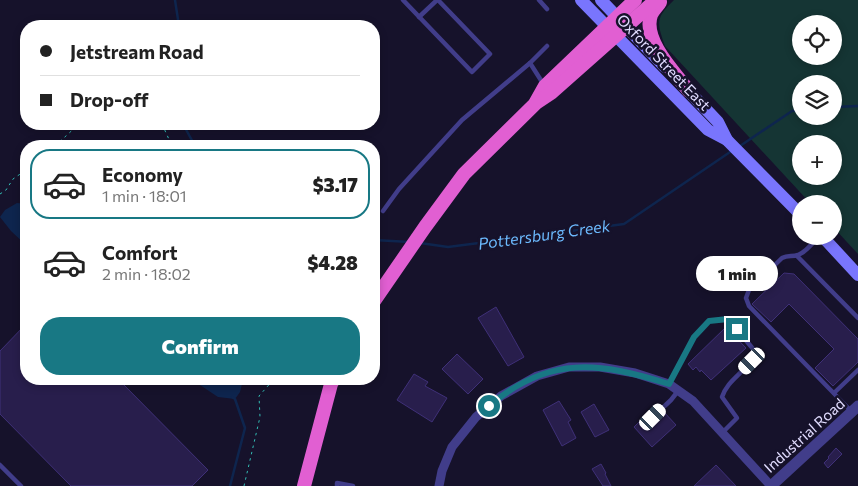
<!DOCTYPE html>
<meta charset="utf-8">
<style>
:root{--surface:#fff;--page:#f6f6f6;--text:#222;--muted:#767676;--line:#e0e0e0;--accent:#187884}
body{margin:0;font-family:Commissioner,sans-serif;background:var(--page);color:var(--text);height:100vh;display:flex;flex-direction:column;font-size:19px;white-space:nowrap}
*{box-sizing:border-box;margin:0}
p{font-size:16px;color:var(--muted)}
.icon{flex:none;width:28px;height:28px;fill:none;stroke:currentColor;stroke-width:2;stroke-linecap:round;stroke-linejoin:round}
.map{position:relative;flex:1;overflow:hidden}
.panel{position:absolute;left:20px;top:140px;width:360px;height:245px;display:flex;flex-direction:column;background:var(--surface);border-radius:20px;box-shadow:0 2px 8px #0003}
.panel>*{flex:none}
.top-card{position:absolute;left:20px;top:20px;width:360px;height:110px;border-radius:20px;box-shadow:0 2px 8px #0003;display:grid;align-content:center;height:110px;padding:0 20px;background:var(--surface)}
.tools{position:absolute;left:792px;top:15px;display:grid;gap:10px}
.tools a{display:grid;place-items:center;width:50px;height:50px;border-radius:50%;background:var(--surface);box-shadow:0 2px 8px #0003;font-size:25px}
.end{position:absolute;width:22px;height:22px;margin:-11px;border:6px solid #187884;background:#fff;box-shadow:0 0 0 2px #fff}
.from{border-radius:50%}
.bubble{position:absolute;height:35px;border-radius:18px;background:var(--surface);box-shadow:0 2px 8px #0003;font-size:16px;font-weight:800;line-height:35px;text-align:center}
.car{position:absolute;width:15px;height:30px;margin:-15px -8px;border-radius:6px;box-shadow:0 0 4px 1px #0007;background:linear-gradient(#fff 24%,#345 0 40%,#fff 0 76%,#345 0 86%,#fff 0)}
.top-card b{display:flex;align-items:center;gap:18px;height:48px;font-size:19px}
.top-card b+b{border-top:1px solid var(--line)}
.top-card i{width:12px;height:12px;background:var(--text)}
ul{padding:9px 0 0;list-style:none}
li{display:flex;align-items:center;gap:15px;height:70px;margin:0 10px 8px;padding:0 10px;border:2px solid transparent;border-radius:20px}
li div{flex:1}
li b{display:block;font-size:19px}
li em{font-style:normal;font-weight:800}
li.active{border-color:var(--accent)}
li>.icon{width:45px;height:45px;stroke-width:1.5}
.primary-button{display:flex;gap:10px;margin-top:auto;padding:10px 20px}
.primary-button a{flex:1;height:58px;border-radius:20px;background:var(--accent);color:#fff;font-size:20px;font-weight:800;line-height:58px;text-align:center}
.map>svg:first-child{display:block}
</style>
<div class="map">
<svg width="858" height="486" viewBox="0 0 858 486">
<rect width="100%" height="100%" fill="#16122b"/>
<!-- green -->
<path fill="#153534" fill-rule="evenodd" d="M674,0h184v254l-24,-26v-24h-23l-146,-158c-8,-23 -10,-28 9,-46zM801,24h33v32h-33zM801,84h33v32h-33zM801,144h33v32h-33z"/>
<!-- water -->
<g fill="#0e254e">
<path d="M17,203l9,1v41l-15,-14 -11,-14 5,-7z"/>
<path d="M191,379h51l1,1 -3,12 -5,7 -17,-2z"/>
</g>
<g fill="none" stroke-linecap="round" stroke-linejoin="round">
<!-- stream -->
<g stroke="#0e254e" stroke-width="2.5">
<path d="M175,0l4,26"/>
<path d="M834,107l24,-1"/>
<path d="M183,124l12,22"/>
<path d="M740,146l52,-35 9,-1"/>
<path d="M374,240l36,2"/>
<path d="M420,243l28,4 176,-23 109,-74"/>
<path d="M230,486l15,-58 -10,-29 -3,-2"/>
</g>
</g>
<!-- building -->
<g fill="#281e4c" stroke="#3f3078">
<path d="M784,273l10,1 64,65v23l-25,24 -18,-18 19,-19 -45,-45 -18,18 -19,-18z"/>
<path d="M496,307l28,50 -16,9 -30,-48z"/>
<path d="M26,324v55h92l90,91 -16,16h-121l-71,-72v-63z"/>
<path d="M726,327l20,21 -35,32 -10,-10 -1,2 -4,-5 -3,3 -5,-6z"/>
<path d="M457,354l26,25 -15,15 -26,-25z"/>
<path d="M414,374l14,8 -3,4 22,12 -15,24 -35,-22z"/>
<path d="M559,401l12,19 -3,2 8,16 -14,8 -19,-36z"/>
<path d="M594,404l15,26 -14,7 -14,-25z"/>
<path d="M664,412l12,13 -24,22 -18,-20 7,-7h5l4,4z"/>
<path d="M836,448l6,6 -14,14 -4,-5 5,-5 -1,-1z"/>
<path d="M601,464l5,9 -1,1 6,12h-8l-11,-17z"/>
<path d="M716,465l20,21h-42z"/>
</g>
<g fill="none" stroke-linecap="round" stroke-linejoin="round">
<!-- path -->
<g stroke="#32bdb5" stroke-width="1" stroke-dasharray="2.5 4" stroke-linecap="butt">
<path d="M162,124l10,22"/>
<path d="M55,146l24,-22"/>
<path d="M0,194l6,-4 7,-11 13,-9"/>
<path d="M244,486l16,-69 -1,-21 15,-17"/>
</g>
<!-- service -->
<g stroke="#413d8a" stroke-width="4.5">
<path d="M403,0l69,72 18,-18 -52,-54"/>
<path d="M539,0l8,9"/>
<path d="M419,17l18,-17"/>
<path d="M530,63l14,22"/>
<path d="M383,211l16,-22 63,-69 68,-57 17,-17"/>
<path d="M819,236c-6,7 -13,16 -21,19 -6,2 -10,0 -16,3l-33,32 -3,8 3,8 102,105"/>
<path d="M797,256l61,62"/>
<path d="M669,384l25,-47 15,-16 19,-2 26,31c-4,22 -25,26 -32,47l15,21 -15,15"/>
<path d="M834,393l24,-23"/>
<path d="M653,417l18,-17 7,-9"/>
<path d="M0,465l21,21"/>
<path d="M337,486v-3l16,3"/>
</g>
<!-- minor -->
<path stroke="#413d8a" stroke-width="9" d="M439,486l3,-15 10,-24 24,-30 25,-21 36,-20 32,-9h31l35,6 34,11 24,17 78,85"/>
<!-- tertiary -->
<path stroke="#413d8a" stroke-width="11" d="M771,486l87,-80"/>
<!-- secondary -->
<g stroke="#7975fd" stroke-width="12">
<path d="M581,0l127,130 19,10 74,75"/>
<path d="M601,0l64,67"/>
<path d="M682,84l36,38 9,18"/>
<path d="M822,236l36,39"/>
</g>
<!-- trunk -->
<g stroke="#e15fd2" stroke-width="14">
<path d="M660,2c-2,4 -7,8 -9,13 -9,25 24,58 38,76"/>
<path d="M536,102l9,-16 90,-86"/>
<path d="M374,301l51,-74 39,-53 72,-71 15,-10 105,-93"/>
<path d="M304,486l27,-102 3,-5"/>
</g>
</g>
<g fill="none" stroke-linecap="round" stroke-linejoin="round">
<!-- route -->
<path stroke="#187884" stroke-width="6" d="M489,406c60,-51 110,-44 180,-22l25,-47 15,-16 19,-2 9,10"/>
</g>
<g text-anchor="middle" dominant-baseline="central" stroke-width="5" stroke-linejoin="round" paint-order="stroke">
<!-- street labels -->
<g font-size="15" fill="#e1dcff" stroke="#16122b">
<text transform="translate(664 62) rotate(46)">Oxford Street East</text>
<text transform="translate(804 435) rotate(-42)">Industrial Road</text>
</g>
<!-- water labels -->
<g font-size="16" font-style="italic" fill="#6cb9fd" stroke="#16122b">
<text transform="translate(544 234) rotate(-8)">Pottersburg Creek</text>
</g>
</g>
</svg>
<div class="tools">
<a><svg class="icon" aria-label="locate" viewBox="0 0 24 24"><circle cx="12" cy="12" r="6"/><path d="M12 2v4M12 18v4M2 12h4M18 12h4"/></svg></a>
<a><svg class="icon" aria-label="layers" viewBox="0 0 24 24"><path d="M12 4l9 5-9 5-9-5zM3 14l9 5 9-5"/></svg></a>
<a>+</a>
<a>−</a>
</div>
<i class="end from" style="left:489px;top:406px"></i>
<i class="end" style="left:737px;top:329px"></i>
<div class="bubble" style="left:696px;top:256px;width:82px">1 min</div>
<i class="car" style="left:752px;top:361px;rotate:225deg"></i>
<i class="car" style="left:653px;top:417px;rotate:45deg"></i>
<div class="top-card">
<b><i class="from"></i>Jetstream Road</b>
<b><i></i>Drop-off</b>
</div>
<section class="panel">
<ul>
<li class="active"><svg class="icon" aria-label="car" viewBox="0 0 24 24"><path d="M5 17H2v-5l4-1 3-4h7l3 4 3 1v5h-3M9 17h6M6 11h13"/><circle cx="7" cy="17" r="2"/><circle cx="17" cy="17" r="2"/></svg><div><b>Economy</b><p>1 min · 18:01</p></div><em>$3.17</em></li>
<li><svg class="icon" aria-label="car" viewBox="0 0 24 24"><path d="M5 17H2v-5l4-1 3-4h7l3 4 3 1v5h-3M9 17h6M6 11h13"/><circle cx="7" cy="17" r="2"/><circle cx="17" cy="17" r="2"/></svg><div><b>Comfort</b><p>2 min · 18:02</p></div><em>$4.28</em></li>
</ul>
<div class="primary-button"><a>Confirm</a></div>
</section>
</div>
